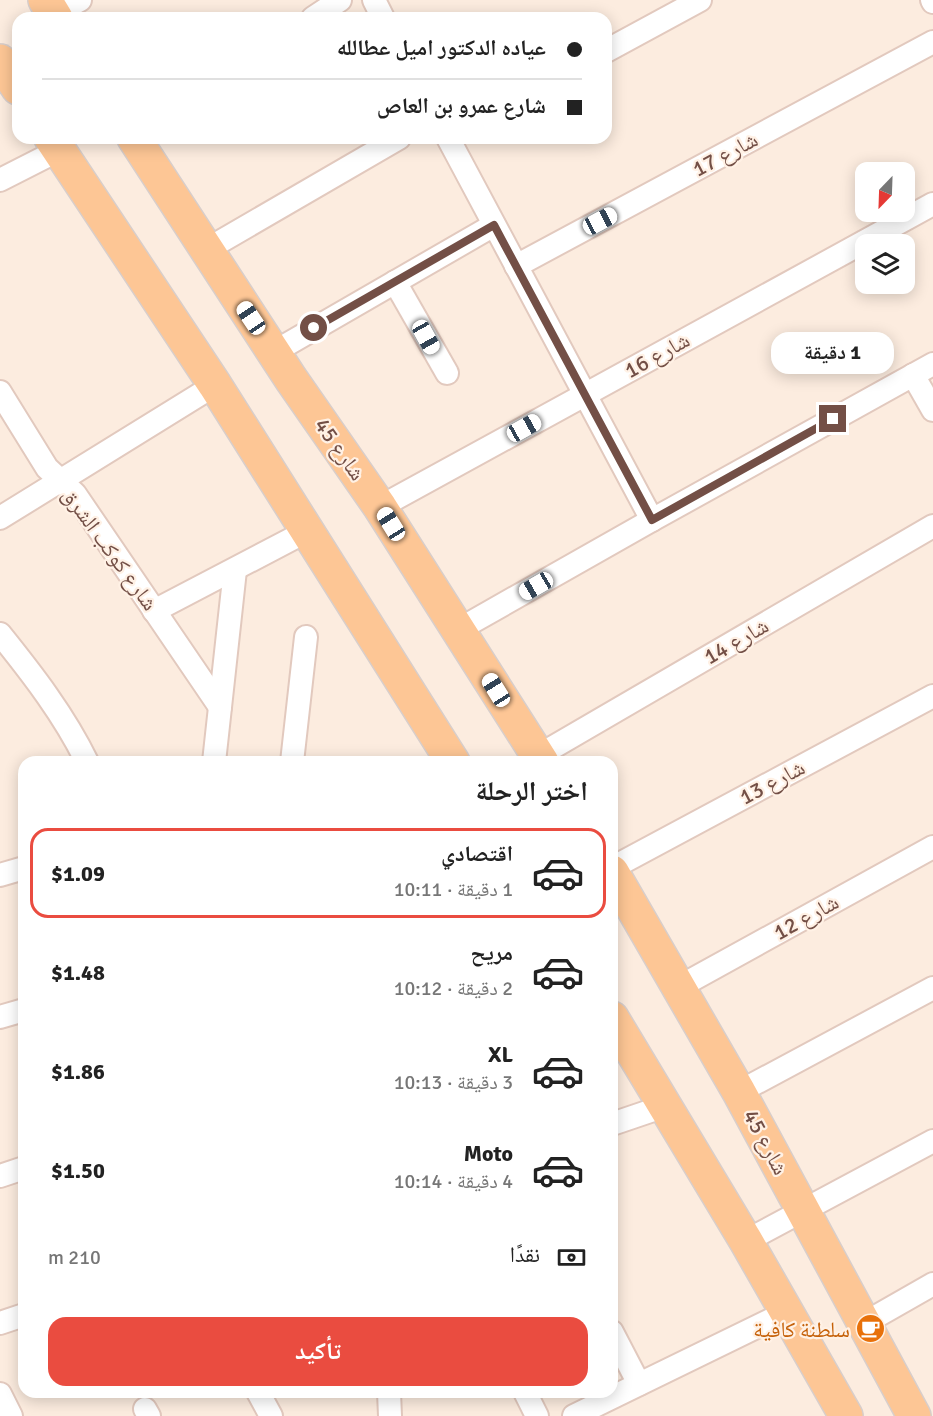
<!DOCTYPE html>
<html lang="ar">
<meta charset="utf-8">
<style>
:root{--surface:#fff;--page:#f2f2f2;--text:#222;--muted:#767676;--line:#e0e0e0;--accent:#ea4c40}
body{margin:0;font-family:Signika,"Noto Naskh Arabic",sans-serif;background:var(--page);color:var(--text);direction:rtl;height:100vh;display:flex;flex-direction:column;font-size:22px;white-space:nowrap}
*{box-sizing:border-box;margin:0}
p{font-size:20px;color:var(--muted)}
.icon{flex:none;width:33px;height:33px;fill:none;stroke:currentColor;stroke-width:2;stroke-linecap:round;stroke-linejoin:round}
.map{position:relative;flex:1;overflow:hidden;direction:ltr}
.sheet{position:absolute;left:18px;top:756px;width:600px;height:642px;display:flex;flex-direction:column;background:var(--surface);border-radius:18px;box-shadow:0 3px 15px #0003;direction:rtl}
.sheet>*{flex:none}
.banner{position:absolute;left:12px;top:12px;width:600px;height:132px;border-radius:18px;box-shadow:0 3px 15px #0003;direction:rtl;display:grid;align-content:center;height:132px;padding:0 30px;background:var(--surface)}
.needle{width:39px;rotate:203deg}
.tools{position:absolute;left:855px;top:162px;display:grid;gap:12px}
.tools a{display:grid;place-items:center;width:60px;height:60px;border-radius:12px;background:var(--surface);box-shadow:0 3px 15px #0003;font-size:30px}
.end{position:absolute;width:27px;height:27px;margin:-14px;border:8px solid #734f46;background:#fff;box-shadow:0 0 0 3px #fff}
.from{border-radius:50%}
.bubble{position:absolute;height:42px;border-radius:18px;background:var(--surface);box-shadow:0 3px 15px #0003;font-size:20px;font-weight:700;line-height:42px;text-align:center;direction:rtl}
.car{position:absolute;width:18px;height:36px;margin:-18px -9px;border-radius:8px;box-shadow:0 0 4px 2px #0007;background:linear-gradient(#fff 24%,#345 0 40%,#fff 0 76%,#345 0 86%,#fff 0)}
.banner b{display:flex;align-items:center;gap:21px;height:57px;font-size:22px}
.banner b+b{border-top:2px solid var(--line)}
.banner i{width:15px;height:15px;background:var(--text)}
ul{padding:0;list-style:none}
li{display:flex;align-items:center;gap:18px;height:90px;margin:0 12px 9px;padding:0 18px;border:3px solid transparent;border-radius:18px}
li div{flex:1}
li b{display:block;font-size:22px}
li em{font-style:normal;font-weight:700}
li.current{border-color:var(--accent)}
li>.icon{width:54px;height:54px;stroke-width:1.5}
h2{padding:0 30px;font-size:27px;line-height:72px}
.pay{display:flex;align-items:center;gap:15px;height:66px;padding:0 30px;font-size:22px}
.pay p{margin-inline-start:auto}
.action{display:flex;gap:12px;margin-top:auto;padding:12px 30px}
.action a{flex:1;height:69px;border-radius:18px;background:var(--accent);color:#fff;font-size:24px;font-weight:700;line-height:69px;text-align:center}
.map>svg:first-child{display:block}
</style>
<div class="map">
<svg width="933" height="1416" viewBox="0 0 933 1416">
<rect width="100%" height="100%" fill="#fcecdf"/>
<g fill="none" stroke-linecap="round" stroke-linejoin="round">
<defs>
<g id="minor">
<path d="M374,0l9,18"/>
<path d="M932,0l1,2"/>
<path d="M54,14l26,-14"/>
<path d="M313,18l27,-18"/>
<path d="M606,51l94,-51"/>
<path d="M448,138l204,382"/>
<path d="M0,180l59,-30"/>
<path d="M206,250l193,-112"/>
<path d="M516,266l417,-224"/>
<path d="M395,282l52,91"/>
<path d="M274,352l220,-127"/>
<path d="M913,375l20,35"/>
<path d="M0,392l47,76 28,26 145,213"/>
<path d="M380,507l553,-303"/>
<path d="M0,518l215,-133"/>
<path d="M154,611l153,-80"/>
<path d="M458,630l194,-110 281,-156"/>
<path d="M0,634c33,41 64,81 87,128"/>
<path d="M538,756l395,-230"/>
<path d="M214,762l21,-192"/>
<path d="M292,762l14,-125"/>
<path d="M612,868l321,-172"/>
<path d="M0,875l24,-7"/>
<path d="M679,987l254,-140"/>
<path d="M0,1017l24,-7"/>
<path d="M739,1092l194,-104"/>
<path d="M612,1124l53,-18"/>
<path d="M0,1176l24,-8"/>
<path d="M746,1241l187,-100"/>
<path d="M0,1323l24,-8"/>
<path d="M863,1324l70,-40"/>
<path d="M612,1332l27,52"/>
<path d="M258,1392l13,24"/>
<path d="M389,1392l1,24"/>
<path d="M525,1392l12,24"/>
<path d="M0,1394l11,22"/>
<path d="M145,1409l4,7"/>
<path d="M574,1416l213,-104"/>
</g>
<g id="primary">
<path d="M45,0l11,18"/>
<path d="M0,61l18,27"/>
<path d="M51,138l164,247 238,377"/>
<path d="M134,138l157,241 89,128 162,255"/>
<path d="M612,872l127,220 175,324"/>
<path d="M612,1018l134,223 100,175"/>
</g>
</defs>
<!-- minor casing -->
<use href="#minor" stroke="#e2c9be" stroke-width="26"/>
<!-- primary casing -->
<use href="#primary" stroke="#d8cecb" stroke-width="36"/>
<!-- minor -->
<use href="#minor" stroke="#fff" stroke-width="22"/>
<!-- primary -->
<use href="#primary" stroke="#fdc695" stroke-width="33"/>
</g>
<g fill="none" stroke-linecap="round" stroke-linejoin="round">
<!-- route -->
<path stroke="#734f46" stroke-width="8" d="M314,328l180,-103 158,295 181,-101"/>
</g>
<!-- icons -->
<defs>
<symbol id="cafe-disc" viewBox="-11 -11 22 22"><circle r="9.5" fill="#e8710a" stroke="#fff1e5"/><path d="M-5.5-4.5H6V0H3Q3 3.5 0 3.5H-2.5Q-5.5 3.5-5.5 0ZM3-3.2v2h1.7v-2ZM-6 4.5H4V6H-6Z" fill="#fff"/></symbol>
</defs>
<g fill-rule="evenodd">
<use href="#cafe-disc" x="854" y="1312" width="33" height="33"/>
</g>
<g text-anchor="middle" dominant-baseline="central" stroke-width="4.5" stroke-linejoin="round" paint-order="stroke">
<!-- street labels -->
<g font-size="22" fill="#734f46" stroke="#fff1e5">
<text transform="translate(725 154) rotate(-28)">شارع 17</text>
<text transform="translate(657 355) rotate(-29)">شارع 16</text>
<text transform="translate(340 449) rotate(55)">شارع 45</text>
<text transform="translate(110 549) rotate(54)">شارع كوكب الشرق</text>
<text transform="translate(736 641) rotate(-30)">شارع 14</text>
<text transform="translate(772 782) rotate(-28)">شارع 13</text>
<text transform="translate(806 917) rotate(-29)">شارع 12</text>
<text transform="translate(766 1142) rotate(62)">شارع 45</text>
</g>
<!-- food labels -->
<g font-size="22" fill="#c56008" stroke="#fff1e5" text-anchor="end">
<text x="850" y="1329">سلطنة كافية</text>
</g>
</g>
</svg>
<div class="tools">
<a><svg class="needle" viewBox="-14 -14 28 28"><path d="M0-13l5 13h-10z" fill="#e53935"/><path d="M0 13l5-13h-10z" fill="#767676"/></svg></a>
<a><svg class="icon" aria-label="layers" viewBox="0 0 24 24"><path d="M12 4l9 5-9 5-9-5zM3 14l9 5 9-5"/></svg></a>
</div>
<i class="end from" style="left:314px;top:328px"></i>
<i class="end" style="left:833px;top:419px"></i>
<div class="bubble" style="left:771px;top:332px;width:123px">1 دقيقة</div>
<i class="car" style="left:600px;top:221px;rotate:62deg"></i>
<i class="car" style="left:251px;top:318px;rotate:326deg"></i>
<i class="car" style="left:426px;top:337px;rotate:151deg"></i>
<i class="car" style="left:524px;top:428px;rotate:61deg"></i>
<i class="car" style="left:391px;top:524px;rotate:328deg"></i>
<i class="car" style="left:536px;top:586px;rotate:240deg"></i>
<i class="car" style="left:496px;top:690px;rotate:328deg"></i>
<div class="banner">
<b><i class="from"></i>عياده الدكتور اميل عطالله</b>
<b><i></i>شارع عمرو بن العاص</b>
</div>
<section class="sheet">
<h2>اختر الرحلة</h2>
<ul>
<li class="current"><svg class="icon" aria-label="car" viewBox="0 0 24 24"><path d="M5 17H2v-5l4-1 3-4h7l3 4 3 1v5h-3M9 17h6M6 11h13"/><circle cx="7" cy="17" r="2"/><circle cx="17" cy="17" r="2"/></svg><div><b>اقتصادي</b><p>1 دقيقة · 10:11</p></div><em>$1.09</em></li>
<li><svg class="icon" aria-label="car" viewBox="0 0 24 24"><path d="M5 17H2v-5l4-1 3-4h7l3 4 3 1v5h-3M9 17h6M6 11h13"/><circle cx="7" cy="17" r="2"/><circle cx="17" cy="17" r="2"/></svg><div><b>مريح</b><p>2 دقيقة · 10:12</p></div><em>$1.48</em></li>
<li><svg class="icon" aria-label="car" viewBox="0 0 24 24"><path d="M5 17H2v-5l4-1 3-4h7l3 4 3 1v5h-3M9 17h6M6 11h13"/><circle cx="7" cy="17" r="2"/><circle cx="17" cy="17" r="2"/></svg><div><b>XL</b><p>3 دقيقة · 10:13</p></div><em>$1.86</em></li>
<li><svg class="icon" aria-label="car" viewBox="0 0 24 24"><path d="M5 17H2v-5l4-1 3-4h7l3 4 3 1v5h-3M9 17h6M6 11h13"/><circle cx="7" cy="17" r="2"/><circle cx="17" cy="17" r="2"/></svg><div><b>Moto</b><p>4 دقيقة · 10:14</p></div><em>$1.50</em></li>
</ul>
<div class="pay"><svg class="icon" aria-label="cash" viewBox="0 0 24 24"><path d="M3 7h18v10H3z"/><circle cx="12" cy="12" r="2"/></svg>نقدًا<p>210 m</p></div>
<div class="action"><a>تأكيد</a></div>
</section>
</div>
